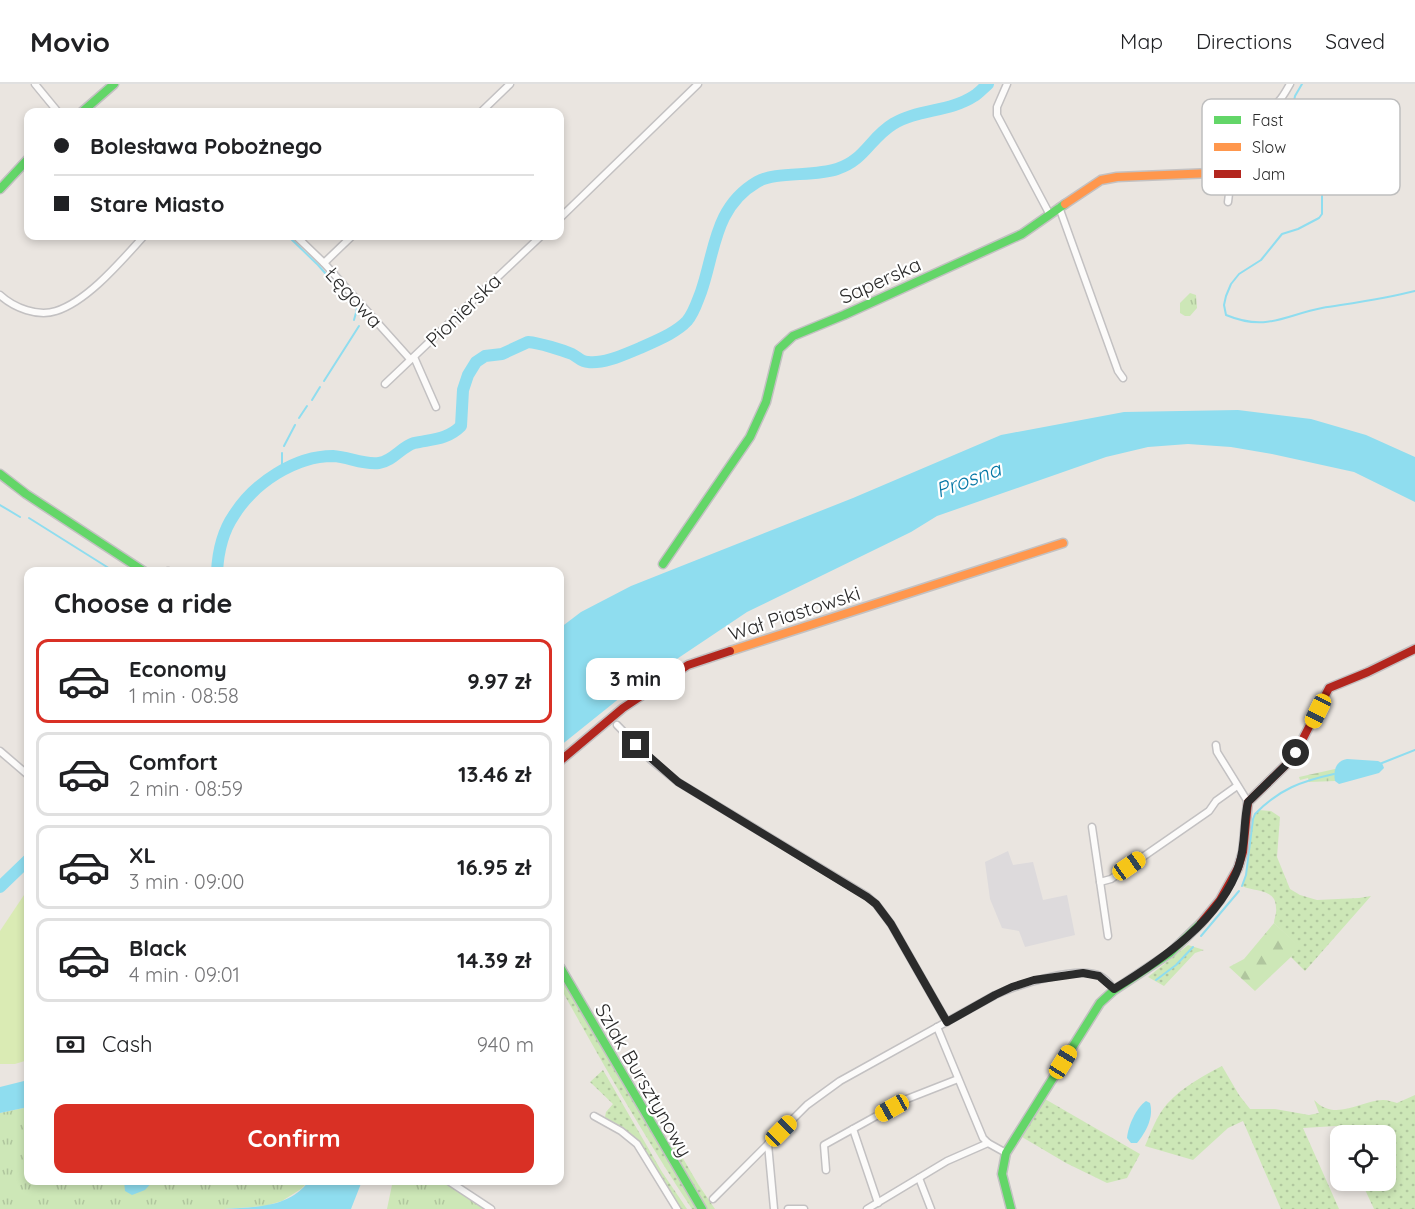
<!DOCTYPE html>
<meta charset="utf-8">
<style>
:root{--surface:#fff;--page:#f6f6f6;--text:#202124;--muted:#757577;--line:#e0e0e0;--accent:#d93025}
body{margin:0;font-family:Quicksand,sans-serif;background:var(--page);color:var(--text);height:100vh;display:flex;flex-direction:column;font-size:22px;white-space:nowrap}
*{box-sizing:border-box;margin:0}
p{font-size:20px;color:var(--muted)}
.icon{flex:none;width:33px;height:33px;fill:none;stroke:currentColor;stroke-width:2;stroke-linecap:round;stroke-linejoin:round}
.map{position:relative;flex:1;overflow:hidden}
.drawer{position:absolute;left:24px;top:483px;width:540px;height:618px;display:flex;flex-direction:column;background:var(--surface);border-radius:12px;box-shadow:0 3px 9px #0003}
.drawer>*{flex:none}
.top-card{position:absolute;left:24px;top:24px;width:540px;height:132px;border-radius:12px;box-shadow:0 3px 9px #0003;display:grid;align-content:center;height:132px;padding:0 30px;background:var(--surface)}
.buttons{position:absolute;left:1330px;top:1041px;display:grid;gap:12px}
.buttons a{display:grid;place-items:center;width:66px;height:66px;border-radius:12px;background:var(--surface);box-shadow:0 3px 9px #0003;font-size:30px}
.end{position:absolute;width:27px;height:27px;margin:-14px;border:8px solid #2b2b2b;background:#fff;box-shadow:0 0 0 3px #fff}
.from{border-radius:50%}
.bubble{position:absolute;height:42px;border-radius:12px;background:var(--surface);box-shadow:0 3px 9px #0003;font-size:20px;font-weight:800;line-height:42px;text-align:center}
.car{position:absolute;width:18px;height:36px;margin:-18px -9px;border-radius:8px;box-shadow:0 0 4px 2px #0007;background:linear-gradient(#f5c518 24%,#345 0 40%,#f5c518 0 76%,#345 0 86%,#f5c518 0)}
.top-card b{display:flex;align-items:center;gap:21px;height:57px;font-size:22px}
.top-card b+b{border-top:2px solid var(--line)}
.top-card i{width:15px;height:15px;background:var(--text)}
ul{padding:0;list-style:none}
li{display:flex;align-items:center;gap:18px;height:84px;margin:0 12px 9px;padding:0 18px;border:3px solid var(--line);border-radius:12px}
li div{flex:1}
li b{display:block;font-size:22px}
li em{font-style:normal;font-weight:800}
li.current{border-color:var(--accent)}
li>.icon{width:54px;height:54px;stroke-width:1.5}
h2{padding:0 30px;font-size:27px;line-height:72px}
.pay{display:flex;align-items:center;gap:15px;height:66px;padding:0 30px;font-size:22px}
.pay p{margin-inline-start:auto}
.button{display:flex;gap:12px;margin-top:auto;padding:12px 30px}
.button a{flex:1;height:69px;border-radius:12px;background:var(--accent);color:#fff;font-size:24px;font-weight:800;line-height:69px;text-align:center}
header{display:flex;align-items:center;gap:36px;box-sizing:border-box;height:84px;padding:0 30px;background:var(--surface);border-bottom:2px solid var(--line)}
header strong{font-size:28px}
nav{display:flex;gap:33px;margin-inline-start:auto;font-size:21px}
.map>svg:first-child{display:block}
</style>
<header>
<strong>Movio</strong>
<nav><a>Map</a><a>Directions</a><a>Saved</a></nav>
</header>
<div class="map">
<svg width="1415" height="1125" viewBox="0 0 1415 1125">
<defs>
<pattern id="grass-dots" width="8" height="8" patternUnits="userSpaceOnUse" patternTransform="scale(1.5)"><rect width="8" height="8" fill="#cde7b7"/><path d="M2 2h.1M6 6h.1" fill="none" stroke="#b0c69e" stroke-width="1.8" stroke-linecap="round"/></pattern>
<pattern id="forest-firs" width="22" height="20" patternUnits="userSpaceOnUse" patternTransform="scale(1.5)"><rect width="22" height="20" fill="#cde7b7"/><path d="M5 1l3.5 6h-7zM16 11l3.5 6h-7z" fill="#b0c69e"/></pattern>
<pattern id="wetland-marsh" width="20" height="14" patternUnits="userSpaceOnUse" patternTransform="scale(1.5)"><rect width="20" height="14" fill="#cde7b7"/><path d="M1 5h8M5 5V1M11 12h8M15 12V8" fill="none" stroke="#b0c69e"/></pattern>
<pattern id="park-tufts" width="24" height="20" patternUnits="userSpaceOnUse" patternTransform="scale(1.5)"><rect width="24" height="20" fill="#cde7b7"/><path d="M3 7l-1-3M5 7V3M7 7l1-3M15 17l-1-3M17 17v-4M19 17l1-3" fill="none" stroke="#b0c69e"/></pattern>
</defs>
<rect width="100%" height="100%" fill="#eae5e0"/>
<!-- industrial -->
<path fill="#dddadc" d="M1008,767l5,14 20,-3 10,38 24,-5 8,40 -50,12 -6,-16 -17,-3 -12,-29 -5,-37z"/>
<!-- grass -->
<g fill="url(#grass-dots)">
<path d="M1258,726l13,1 9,6 -3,40 13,32 10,6 17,5 42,-2 12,-2 -66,75 -14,-14 7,-11 -24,-23c0,-5 3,-9 2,-15 0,-20 -22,-16 -34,-22 10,-20 4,-62 16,-76z"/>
<path d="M1188,861l16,5 -9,3 -31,33 -16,-9z"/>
<path d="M560,890l137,235h-5c-48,-72 -90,-147 -132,-222z"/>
<path d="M1222,982l17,29 11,14h25l34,6 10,-2 -5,-13c21,22 45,1 69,0 5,0 10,2 14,3l18,-8v114h-41l-13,-28 25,-1v-44l-45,-1 -5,-9 -33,2 36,81h-58l-38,-88 -15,7 -35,32 -48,-14c6,-14 12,-31 22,-42 15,-17 36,-28 55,-38z"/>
<path d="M603,986l59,102 25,37h-7l-18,-26 -21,-39 -8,-8 -28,-19 1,-5 7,-8 -23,-22z"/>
<path d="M1045,1015l95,55 -13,24 -20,5 -41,-20 -44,-26z"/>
<path d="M674,1059l24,41 17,25h-9l-38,-63z"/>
</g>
<!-- forest -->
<path fill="url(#forest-firs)" d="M1274,839l25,23 -8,11 -36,34 -26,-24 15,-8z"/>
<!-- wetland -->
<path fill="url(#wetland-marsh)" d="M1335,685v12l-26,1 -1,-4 -8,2 -1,-3z"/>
<!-- park -->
<g fill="url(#park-tufts)">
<path d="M1190,209l6,2 1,13 -7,8h-5l-5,-3v-10z"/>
<path d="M28,1023v73l281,1 -8,8 -19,12 -17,5 -41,3h-224v-96z"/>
<path d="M393,1096l51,1 41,28h-98z"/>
</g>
<!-- pitch -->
<path fill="#daebb4" d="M28,805v171l-13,4h-15v-133z"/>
<!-- water -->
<g fill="#8fddef">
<path d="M1238,326l73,9 55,16 49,22v45l-61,-30 -82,-18 -41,-7 -43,-3 -40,3 -42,10 -169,59 -26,16 -164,80 -121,81 -66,53v-118l21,-16 50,-26 222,-88 148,-63 123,-23z"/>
<path d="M1347,675l31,2 4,2 2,5 -5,5 -40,11 -4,-3c-2,-11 1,-20 12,-22z"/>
<path d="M28,996v27l-28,6v-26z"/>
<path d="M1146,1017l4,2c4,14 -4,29 -13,40h-6l-4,-5c1,-12 9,-30 19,-37z"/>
<path d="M124,1097v-1l29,1 -8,9 -13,5 -7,-4z"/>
<path d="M309,1097h53l-11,28h-127c31,-2 65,-1 85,-28z"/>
</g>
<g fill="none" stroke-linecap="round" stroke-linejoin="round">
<!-- stream -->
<g stroke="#8fddef" stroke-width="2">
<path d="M1302,0l-7,12 -2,11 4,16 20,43 5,22v26l-3,4 -21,11 -16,5 -21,26 -22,14 -8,10 -5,12 -2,9 2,10c41,17 59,0 96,-7 31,-5 62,-9 93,-17"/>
<path d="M288,152l30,29 39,44 -3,11"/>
<path d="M324,297l35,-55"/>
<path d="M312,316l8,-13"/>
<path d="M299,334l8,-12"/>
<path d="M284,362l11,-21"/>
<path d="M282,369v17"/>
<path d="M0,421l20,12"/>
<path d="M29,434l86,54"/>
<path d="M1382,679l33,-13"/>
<path d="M1242,802l4,-11 7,-56 2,-5c24,-25 47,-33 79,-40"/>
<path d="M1201,852l38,-45"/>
<path d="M1156,896l20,-15 17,-18"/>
</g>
<!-- river -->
<g stroke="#8fddef" stroke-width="12">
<path d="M217,488c1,-20 6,-41 17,-57 20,-32 61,-59 99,-59 16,1 30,9 46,7 14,-2 22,-16 35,-20 18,-4 33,-3 47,-17l2,-36 5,-15 8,-13 9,-6 17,-2 26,-12c12,1 34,8 44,12 6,3 9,8 16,8 17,2 37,-8 52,-14 15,-7 36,-15 47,-27 7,-8 10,-19 14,-29 14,-40 13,-85 56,-110 18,-11 57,-5 80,-13 28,-9 33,-31 56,-45 24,-15 57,-12 81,-28 5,-3 9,-8 14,-12"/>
<path d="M0,803l28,-27"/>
</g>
<defs>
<g id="street">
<path d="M35,0l23,28"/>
<path d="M1007,0l-10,23v8l53,100"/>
<path d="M481,28l29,-28"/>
<path d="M1228,118l3,-25 -6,-10c11,-14 1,-32 10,-45 8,-11 23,-8 34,-13 10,-5 16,-16 21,-25"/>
<path d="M1059,123l59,164 5,7"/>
<path d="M560,134l138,-134"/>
<path d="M296,152l28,27 86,96"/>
<path d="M324,179l28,-27"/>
<path d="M0,211c14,13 38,22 56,16 32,-10 66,-51 88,-75"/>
<path d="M414,273l22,50"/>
<path d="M385,300l156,-148"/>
<path d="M168,488v-1"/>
<path d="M617,641l34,35 27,22 189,114 9,8 15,20 56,98"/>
<path d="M1216,661l1,7 31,50"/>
<path d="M0,667l28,24"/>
<path d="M1092,743l16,109"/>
<path d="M1100,798l11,-3 98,-68 7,-10 21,-15"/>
<path d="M937,943l46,111 5,5 18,10"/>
<path d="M594,1032l27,15 16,13 40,65"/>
<path d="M853,1045l25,74"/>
<path d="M768,1060l6,65"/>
<path d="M826,1086l-2,-25 83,-46 51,-20"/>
<path d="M919,1094l12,31"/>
<path d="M447,1096l44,29"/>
<path d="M713,1115l94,-94 33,-24 155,-86c22,-10 83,-30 105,-19 6,3 10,8 14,13"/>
<path d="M788,1125h16"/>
<path d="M867,1125l80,-48 41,-18"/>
</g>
<g id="fast">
<path d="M82,28l32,-28"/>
<path d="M0,105l28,-30"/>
<path d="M0,390l26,20 119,78"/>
<path d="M663,480l87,-127 16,-35 13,-53 14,-13 51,-21 178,-81 43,-30"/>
<path d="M560,883l142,242"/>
<path d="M1011,1125l-9,-35 4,-21 94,-150 13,-12 57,-38 31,-30"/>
</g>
<g id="slow">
<path d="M1065,120l36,-24 16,-3 95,-4 13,-6"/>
<path d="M730,567l333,-108"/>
</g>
<g id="jam">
<path d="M560,677l63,-53 65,-43 42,-14"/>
<path d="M1201,839l19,-23 18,-32 5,-16 5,-50 45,-44 36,-70 39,-16 47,-23"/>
</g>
</defs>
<!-- street casing -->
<use href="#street" stroke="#c3c1c2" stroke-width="9"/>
<!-- fast casing -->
<use href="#fast" stroke="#c3c1c2" stroke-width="11"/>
<!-- slow casing -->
<use href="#slow" stroke="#c3c1c2" stroke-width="11"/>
<!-- jam casing -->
<use href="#jam" stroke="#c3c1c2" stroke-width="11"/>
<!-- street -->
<use href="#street" stroke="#fcfbfa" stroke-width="6"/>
<!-- fast -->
<use href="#fast" stroke="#63d668" stroke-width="8"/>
<!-- slow -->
<use href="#slow" stroke="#ff974d" stroke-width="8"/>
<!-- jam -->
<use href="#jam" stroke="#b3261e" stroke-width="8"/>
</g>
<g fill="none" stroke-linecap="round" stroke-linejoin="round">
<!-- route -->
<path stroke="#2b2b2b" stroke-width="8" d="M636,661l42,37 189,115 9,7 15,20 56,98 48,-27 17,-8 22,-7 49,-7 16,3 15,13c46,-28 108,-70 125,-124 7,-21 4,-42 9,-63l41,-40 7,-9"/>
</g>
<g text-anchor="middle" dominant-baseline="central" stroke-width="4.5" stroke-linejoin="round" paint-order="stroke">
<!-- street labels -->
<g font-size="20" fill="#2b2b2b" stroke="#fff">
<text transform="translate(880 196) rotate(-24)">Saperska</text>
<text transform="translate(354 213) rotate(48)">Łęgowa</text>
<text transform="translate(463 226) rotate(-44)">Pionierska</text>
<text transform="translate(794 529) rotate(-18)">Wał Piastowski</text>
<text transform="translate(644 996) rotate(60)">Szlak Bursztynowy</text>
</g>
<!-- water labels -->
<g font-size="21" font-style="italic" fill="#0577a5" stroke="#fff">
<text transform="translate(968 395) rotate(-20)">Prosna</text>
</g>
</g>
<!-- legend -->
<rect x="1202" y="15" width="198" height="96" rx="9" fill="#fff" stroke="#bfbfbf" stroke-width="1.5"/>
<rect x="1214" y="32" width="27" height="8" fill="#63d668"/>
<rect x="1214" y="59" width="27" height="8" fill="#ff974d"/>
<rect x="1214" y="86" width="27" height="8" fill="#b3261e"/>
<g font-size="16" fill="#2b2b2b">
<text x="1252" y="42">Fast</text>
<text x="1252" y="69">Slow</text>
<text x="1252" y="96">Jam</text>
</g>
</svg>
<div class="buttons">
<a><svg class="icon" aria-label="locate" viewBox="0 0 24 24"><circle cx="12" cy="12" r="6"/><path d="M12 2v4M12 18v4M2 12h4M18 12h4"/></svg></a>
</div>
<i class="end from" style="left:1296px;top:669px"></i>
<i class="end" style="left:636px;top:661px"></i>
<div class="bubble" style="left:586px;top:574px;width:99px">3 min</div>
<i class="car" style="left:1318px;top:627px;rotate:206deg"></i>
<i class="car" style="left:1129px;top:782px;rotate:55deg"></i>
<i class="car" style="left:1063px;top:978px;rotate:32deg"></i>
<i class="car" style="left:892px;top:1024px;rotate:241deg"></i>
<i class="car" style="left:781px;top:1047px;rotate:45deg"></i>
<div class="top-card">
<b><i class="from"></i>Bolesława Pobożnego</b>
<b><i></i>Stare Miasto</b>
</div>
<section class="drawer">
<h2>Choose a ride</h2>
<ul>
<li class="current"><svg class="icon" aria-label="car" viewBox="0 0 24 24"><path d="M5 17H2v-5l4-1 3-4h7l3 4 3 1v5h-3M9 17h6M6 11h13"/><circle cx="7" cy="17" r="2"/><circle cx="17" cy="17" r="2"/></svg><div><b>Economy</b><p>1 min · 08:58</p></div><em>9.97 zł</em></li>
<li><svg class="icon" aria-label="car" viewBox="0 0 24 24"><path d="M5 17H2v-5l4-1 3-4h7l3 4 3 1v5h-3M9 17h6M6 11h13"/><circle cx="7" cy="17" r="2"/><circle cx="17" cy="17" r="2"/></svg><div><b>Comfort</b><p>2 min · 08:59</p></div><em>13.46 zł</em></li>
<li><svg class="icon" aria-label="car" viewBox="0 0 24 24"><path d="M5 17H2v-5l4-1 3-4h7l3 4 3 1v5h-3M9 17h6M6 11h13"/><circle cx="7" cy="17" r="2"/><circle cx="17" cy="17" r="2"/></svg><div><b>XL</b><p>3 min · 09:00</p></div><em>16.95 zł</em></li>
<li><svg class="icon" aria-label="car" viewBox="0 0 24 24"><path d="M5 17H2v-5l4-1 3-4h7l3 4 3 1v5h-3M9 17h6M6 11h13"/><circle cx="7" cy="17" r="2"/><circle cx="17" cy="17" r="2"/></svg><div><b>Black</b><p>4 min · 09:01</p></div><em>14.39 zł</em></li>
</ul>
<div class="pay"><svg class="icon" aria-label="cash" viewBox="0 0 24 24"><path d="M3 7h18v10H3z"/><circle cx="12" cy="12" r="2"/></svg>Cash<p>940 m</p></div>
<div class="button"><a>Confirm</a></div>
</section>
</div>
